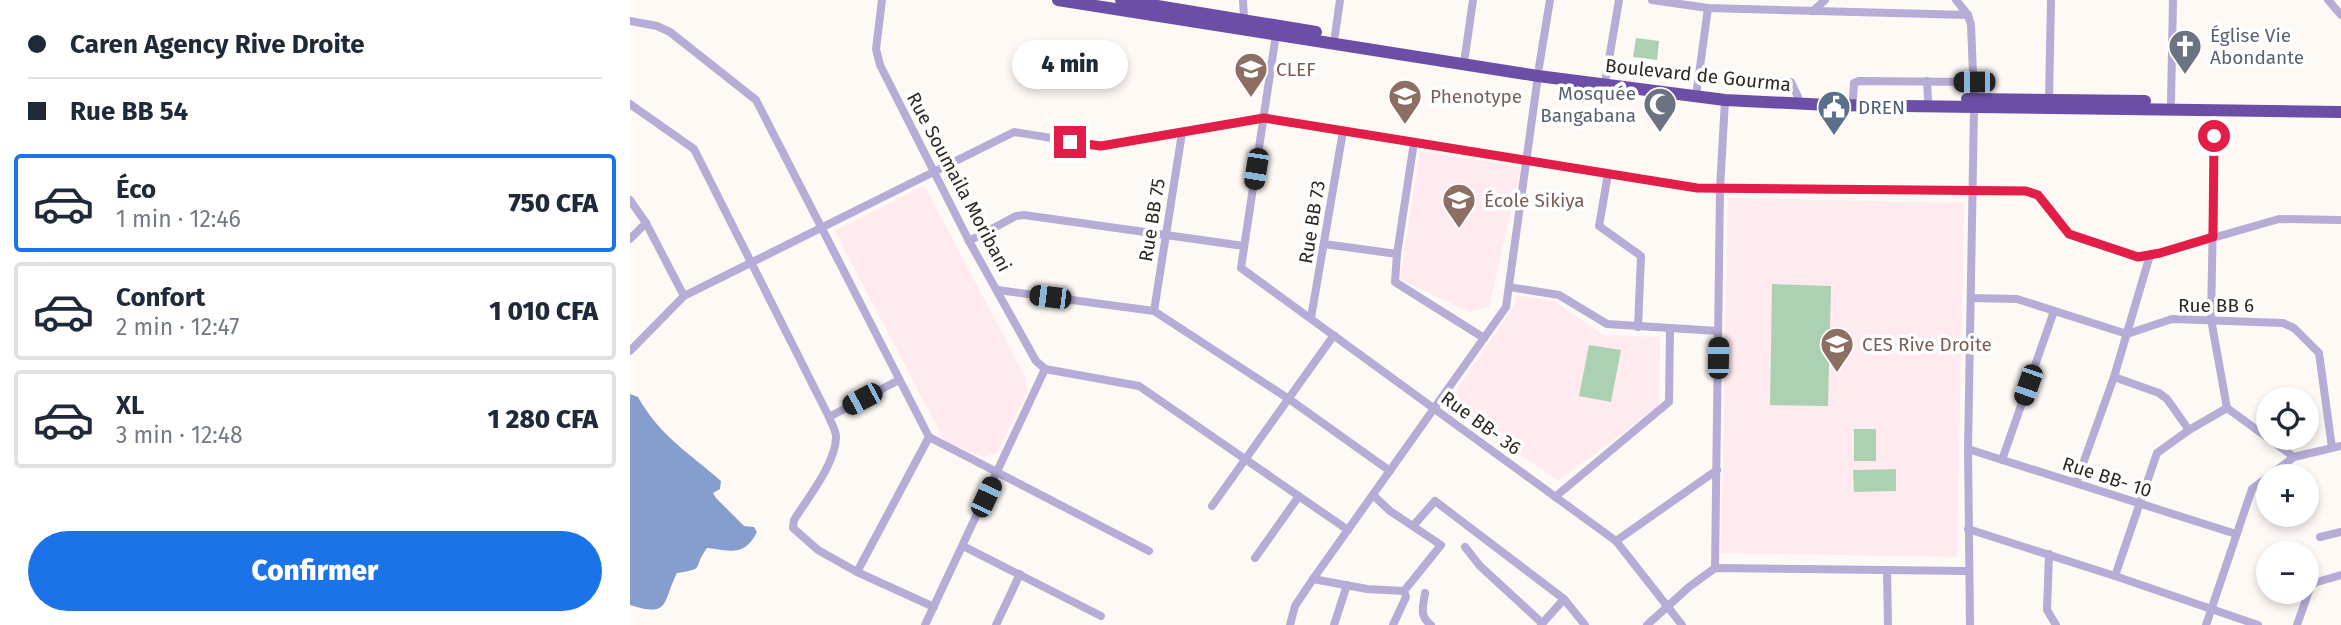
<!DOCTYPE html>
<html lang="fr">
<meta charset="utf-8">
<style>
:root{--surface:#fff;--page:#f6f6f7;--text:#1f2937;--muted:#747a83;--line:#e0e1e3;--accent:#1a73e8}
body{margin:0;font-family:"Fira Sans",sans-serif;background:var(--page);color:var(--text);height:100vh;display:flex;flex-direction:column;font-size:26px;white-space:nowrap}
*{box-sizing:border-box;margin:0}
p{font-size:23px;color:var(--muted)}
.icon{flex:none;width:38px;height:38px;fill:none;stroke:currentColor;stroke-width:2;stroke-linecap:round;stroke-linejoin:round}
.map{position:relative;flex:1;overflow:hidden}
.panel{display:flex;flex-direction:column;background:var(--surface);width:630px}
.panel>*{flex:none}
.hud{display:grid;align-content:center;height:154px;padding:0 28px;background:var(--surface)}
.buttons{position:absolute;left:1626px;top:387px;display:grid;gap:14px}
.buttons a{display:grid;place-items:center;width:63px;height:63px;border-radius:50%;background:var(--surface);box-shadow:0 4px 10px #0003;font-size:35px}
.end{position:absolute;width:32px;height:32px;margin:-16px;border:9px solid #e11d48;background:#fff;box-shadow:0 0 0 4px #fff}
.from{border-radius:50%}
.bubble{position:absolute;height:49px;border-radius:24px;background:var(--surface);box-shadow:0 4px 10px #0003;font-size:23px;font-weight:800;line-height:49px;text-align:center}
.car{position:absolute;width:21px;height:42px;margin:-21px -10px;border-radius:9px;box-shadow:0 0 5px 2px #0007;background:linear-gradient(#222 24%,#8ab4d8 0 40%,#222 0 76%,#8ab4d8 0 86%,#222 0)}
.hud b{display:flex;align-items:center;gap:24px;height:66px;font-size:26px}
.hud b+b{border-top:2px solid var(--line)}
.hud i{width:18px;height:18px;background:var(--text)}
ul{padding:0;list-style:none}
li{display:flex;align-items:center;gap:21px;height:98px;margin:0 14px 10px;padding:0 14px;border:4px solid var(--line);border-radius:7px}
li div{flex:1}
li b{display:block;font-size:26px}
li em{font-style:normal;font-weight:800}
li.selected{border-color:var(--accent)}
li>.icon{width:63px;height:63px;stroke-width:1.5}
.action{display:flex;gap:14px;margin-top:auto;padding:14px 28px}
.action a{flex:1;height:80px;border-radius:42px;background:var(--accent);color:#fff;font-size:28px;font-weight:800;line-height:80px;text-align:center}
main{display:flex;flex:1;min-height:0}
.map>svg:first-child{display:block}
</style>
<main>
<section class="panel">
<div class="hud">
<b><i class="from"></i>Caren Agency Rive Droite</b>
<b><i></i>Rue BB 54</b>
</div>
<ul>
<li class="selected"><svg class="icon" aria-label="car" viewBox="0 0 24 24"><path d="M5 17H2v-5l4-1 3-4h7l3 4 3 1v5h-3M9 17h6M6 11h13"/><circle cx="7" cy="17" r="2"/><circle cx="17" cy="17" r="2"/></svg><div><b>Éco</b><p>1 min · 12:46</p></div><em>750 CFA</em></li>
<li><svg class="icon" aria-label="car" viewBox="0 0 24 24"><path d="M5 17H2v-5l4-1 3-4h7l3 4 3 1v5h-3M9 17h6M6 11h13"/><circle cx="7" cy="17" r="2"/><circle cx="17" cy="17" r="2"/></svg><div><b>Confort</b><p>2 min · 12:47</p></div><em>1 010 CFA</em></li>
<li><svg class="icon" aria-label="car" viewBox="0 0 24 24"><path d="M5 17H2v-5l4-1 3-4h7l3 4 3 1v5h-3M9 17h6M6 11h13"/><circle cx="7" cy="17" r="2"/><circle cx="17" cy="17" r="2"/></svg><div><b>XL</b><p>3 min · 12:48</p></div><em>1 280 CFA</em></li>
</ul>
<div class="action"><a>Confirmer</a></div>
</section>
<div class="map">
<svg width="1711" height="625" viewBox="0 0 1711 625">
<rect width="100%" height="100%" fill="#fef9f5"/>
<!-- education -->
<g fill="#ffeaf0">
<path d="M790,151l101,16 -32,140 -20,5 -69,-33z"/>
<path d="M291,187l5,1 99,189 2,15 -30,61 -14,4 -38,-15 -110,-211z"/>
<path d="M1098,198l236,5 -7,354 -236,-4z"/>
<path d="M886,295l38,6 49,34 57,2 -1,69 -101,75 -111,-78 66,-95z"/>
</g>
<!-- green -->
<g fill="#acd1b2">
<path d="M1006,38l23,3 -2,19 -24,-3z"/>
<path d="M1142,284l59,2 -3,120 -58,-1z"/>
<path d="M959,345l32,5 -10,52 -32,-6z"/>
<rect x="1224" y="429" width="22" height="32"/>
<path d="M1266,469v22l-42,1 -1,-22z"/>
</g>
<!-- water -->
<path fill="#869ece" d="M0,394l8,3c21,38 51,56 83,84l-1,8 -7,4 3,5 28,28 10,1 3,5c-13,26 -28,18 -50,16 -16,22 0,20 -30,25 -15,29 -6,45 -47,32z"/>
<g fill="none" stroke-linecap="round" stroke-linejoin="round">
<!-- minor -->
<g stroke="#b6acd6" stroke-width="8">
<path d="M252,0l-6,49 4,16 89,176 67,120 9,8"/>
<path d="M613,0l1,19"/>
<path d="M1022,0l56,8 260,7"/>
<path d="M1326,0l12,15 3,10 3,74"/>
<path d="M1698,0l13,15"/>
<path d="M1183,11l12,-11"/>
<path d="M0,21l27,5 13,6 86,68 173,337 220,114"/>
<path d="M646,34l-35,234 375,273 66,84"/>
<path d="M705,35l5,-35"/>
<path d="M835,56l8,-56"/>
<path d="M909,67l11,-67"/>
<path d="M976,77l13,-77"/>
<path d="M1108,79l53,3 7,15"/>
<path d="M1297,81l1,18"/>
<path d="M1067,89l11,-81"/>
<path d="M1223,98l1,-15 5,-2 115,1"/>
<path d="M1419,100l2,-100"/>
<path d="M1541,102l2,-102"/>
<path d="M0,104l64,45 135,268c2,6 7,13 7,20 0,26 -29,62 -42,83l-1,8 25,22 39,22"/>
<path d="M1585,110l-4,209 16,89 67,49"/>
<path d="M784,142l-17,112 -2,28 89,56"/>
<path d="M978,174l-9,52 42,30 -3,71"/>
<path d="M0,200l16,23 38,73"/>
<path d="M0,239l16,-16"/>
<path d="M339,241l47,-25 8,-1 220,31"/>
<path d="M694,244l73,10"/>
<path d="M879,287l50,8 48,29 111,7"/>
<path d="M368,290l156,21 135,88 101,72"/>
<path d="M1341,298l46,1 110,35 45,-15 111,4 11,5 25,25 13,95"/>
<path d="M524,311l28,-178"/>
<path d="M681,318l32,-187"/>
<path d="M0,351l54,-55 330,-164 87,14 162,-28 434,70 329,3 12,4 31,39 69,23 22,-4 119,-34 62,1"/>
<path d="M415,369l94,17 209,144"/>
<path d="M1484,377l45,16 8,6 22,31"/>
<path d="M199,417l70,-37"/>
<path d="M299,437l-72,135 77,35"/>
<path d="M1338,449l268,85"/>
<path d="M1372,460l52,-149"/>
<path d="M1446,483l38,-106 36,-122"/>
<path d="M743,495l17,16 51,34 -37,46 2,6 -13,28"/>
<path d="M925,497l114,-95 1,-73"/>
<path d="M582,506l122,-171"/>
<path d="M783,526l22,-25 129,98 21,26"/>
<path d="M1338,529l147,47 143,49"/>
<path d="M1690,537l21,-5"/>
<path d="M986,541l101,-71"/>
<path d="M333,546l138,70"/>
<path d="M835,547l15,19 62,57"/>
<path d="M1419,554l-2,56 9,15"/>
<path d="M625,558l44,-62"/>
<path d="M1085,568l5,-379 5,-89"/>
<path d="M1257,571l1,54"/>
<path d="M1485,576l42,-123 32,-23 38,-22"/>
<path d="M683,579l54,10 37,2"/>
<path d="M795,593c-2,14 -6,23 6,32"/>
<path d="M295,625l120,-256"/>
<path d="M366,625l24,-51"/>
<path d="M660,625l5,-19 18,-27 193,-272 32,-231"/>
<path d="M704,625l13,-40"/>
<path d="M911,625l23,-26"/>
<path d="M1017,625l42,-38 26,-19 253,3"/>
<path d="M1340,625l-2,-176 6,-341"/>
<path d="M1576,625l46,-136 42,-32 47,-11"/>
<path d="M1667,625l14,-40 6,-3 24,-7"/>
</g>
<!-- highway -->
<g stroke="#6b4fa6" stroke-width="12">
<path d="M428,0l480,76 187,24 104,5 512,7"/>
<path d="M491,0l195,32"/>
<path d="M1337,99l178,2"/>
</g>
</g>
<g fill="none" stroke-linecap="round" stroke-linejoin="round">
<!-- route -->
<path stroke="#e11d48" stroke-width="9" d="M440,142l31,4 163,-28 433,70 329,3 12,4 31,39 69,23 22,-4 53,-16 1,-101"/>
</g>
<!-- icons -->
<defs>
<symbol id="church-pin" viewBox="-11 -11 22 30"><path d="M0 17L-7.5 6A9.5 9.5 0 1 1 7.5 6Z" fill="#6b7280" stroke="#fff"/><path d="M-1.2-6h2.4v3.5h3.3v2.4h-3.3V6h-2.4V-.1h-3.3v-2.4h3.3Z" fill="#fff"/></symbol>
<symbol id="university-pin" viewBox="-11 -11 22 30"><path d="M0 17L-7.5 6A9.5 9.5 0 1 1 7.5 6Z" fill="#8d6e63" stroke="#fff"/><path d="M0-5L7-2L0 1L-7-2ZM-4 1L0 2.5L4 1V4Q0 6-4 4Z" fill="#fff"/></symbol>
<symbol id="mosque-pin" viewBox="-11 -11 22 30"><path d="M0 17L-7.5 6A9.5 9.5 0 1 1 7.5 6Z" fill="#6b7280" stroke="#fff"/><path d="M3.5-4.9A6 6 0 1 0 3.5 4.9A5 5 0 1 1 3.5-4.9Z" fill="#fff"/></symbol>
<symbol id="civic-pin" viewBox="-11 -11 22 30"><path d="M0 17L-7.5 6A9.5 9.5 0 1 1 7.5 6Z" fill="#5c6f8a" stroke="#fff"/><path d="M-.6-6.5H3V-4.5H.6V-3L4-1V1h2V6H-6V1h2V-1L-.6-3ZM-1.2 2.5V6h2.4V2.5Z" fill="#fff"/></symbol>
<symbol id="school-pin" viewBox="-11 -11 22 30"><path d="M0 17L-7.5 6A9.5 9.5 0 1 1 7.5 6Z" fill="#8d6e63" stroke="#fff"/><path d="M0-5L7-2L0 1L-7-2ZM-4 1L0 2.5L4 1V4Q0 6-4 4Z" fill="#fff"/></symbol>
</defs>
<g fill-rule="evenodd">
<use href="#church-pin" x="1536" y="27" width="38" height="52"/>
<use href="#university-pin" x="602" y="50" width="38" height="52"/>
<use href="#university-pin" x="756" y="77" width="38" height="52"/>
<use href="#mosque-pin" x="1011" y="85" width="38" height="52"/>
<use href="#civic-pin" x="1185" y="88" width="38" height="52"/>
<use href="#school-pin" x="810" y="181" width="38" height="52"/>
<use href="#school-pin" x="1188" y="325" width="38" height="52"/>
</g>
<g text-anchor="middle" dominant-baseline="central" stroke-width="7" stroke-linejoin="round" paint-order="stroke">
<!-- worship labels -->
<g font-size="19" fill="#5b616d" stroke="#fff" text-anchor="start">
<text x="1580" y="35">Église Vie<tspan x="1580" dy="22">Abondante</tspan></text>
<text x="1006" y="93" text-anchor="end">Mosquée<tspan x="1006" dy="22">Bangabana</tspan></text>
</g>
<!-- education labels -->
<g font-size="19" fill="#785e54" stroke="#fff" text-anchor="start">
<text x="646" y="69">CLEF</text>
<text x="800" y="96">Phenotype</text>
<text x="854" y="200">École Sikiya</text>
<text x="1232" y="344">CES Rive Droite</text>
</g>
<!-- street labels -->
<g font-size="19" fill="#312921" stroke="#fff">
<text transform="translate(1068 75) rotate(6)">Boulevard de Gourma</text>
<text transform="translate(329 182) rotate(62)">Rue Soumaila Moribani</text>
<text transform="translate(522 220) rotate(-81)">Rue BB 75</text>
<text transform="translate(682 222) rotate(-81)">Rue BB 73</text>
<text x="1586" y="305">Rue BB 6</text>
<text transform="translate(851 423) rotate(36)">Rue BB- 36</text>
<text transform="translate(1477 477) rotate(18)">Rue BB- 10</text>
</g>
<!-- service labels -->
<g font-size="19" fill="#4e5e75" stroke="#fff" text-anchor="start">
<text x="1228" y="107">DREN</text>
</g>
</g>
</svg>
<div class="buttons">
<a><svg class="icon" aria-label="locate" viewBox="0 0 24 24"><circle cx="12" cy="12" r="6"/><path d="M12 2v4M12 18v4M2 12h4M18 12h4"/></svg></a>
<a>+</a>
<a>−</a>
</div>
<i class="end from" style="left:1584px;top:136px"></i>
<i class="end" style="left:440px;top:142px"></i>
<div class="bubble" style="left:382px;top:40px;width:116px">4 min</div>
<i class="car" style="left:1344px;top:82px;rotate:270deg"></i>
<i class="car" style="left:626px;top:169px;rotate:189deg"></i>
<i class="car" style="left:420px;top:297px;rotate:277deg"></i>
<i class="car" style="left:1088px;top:358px;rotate:1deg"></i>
<i class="car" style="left:1398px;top:385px;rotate:199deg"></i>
<i class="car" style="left:232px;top:399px;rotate:242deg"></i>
<i class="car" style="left:356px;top:497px;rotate:25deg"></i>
</div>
</main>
